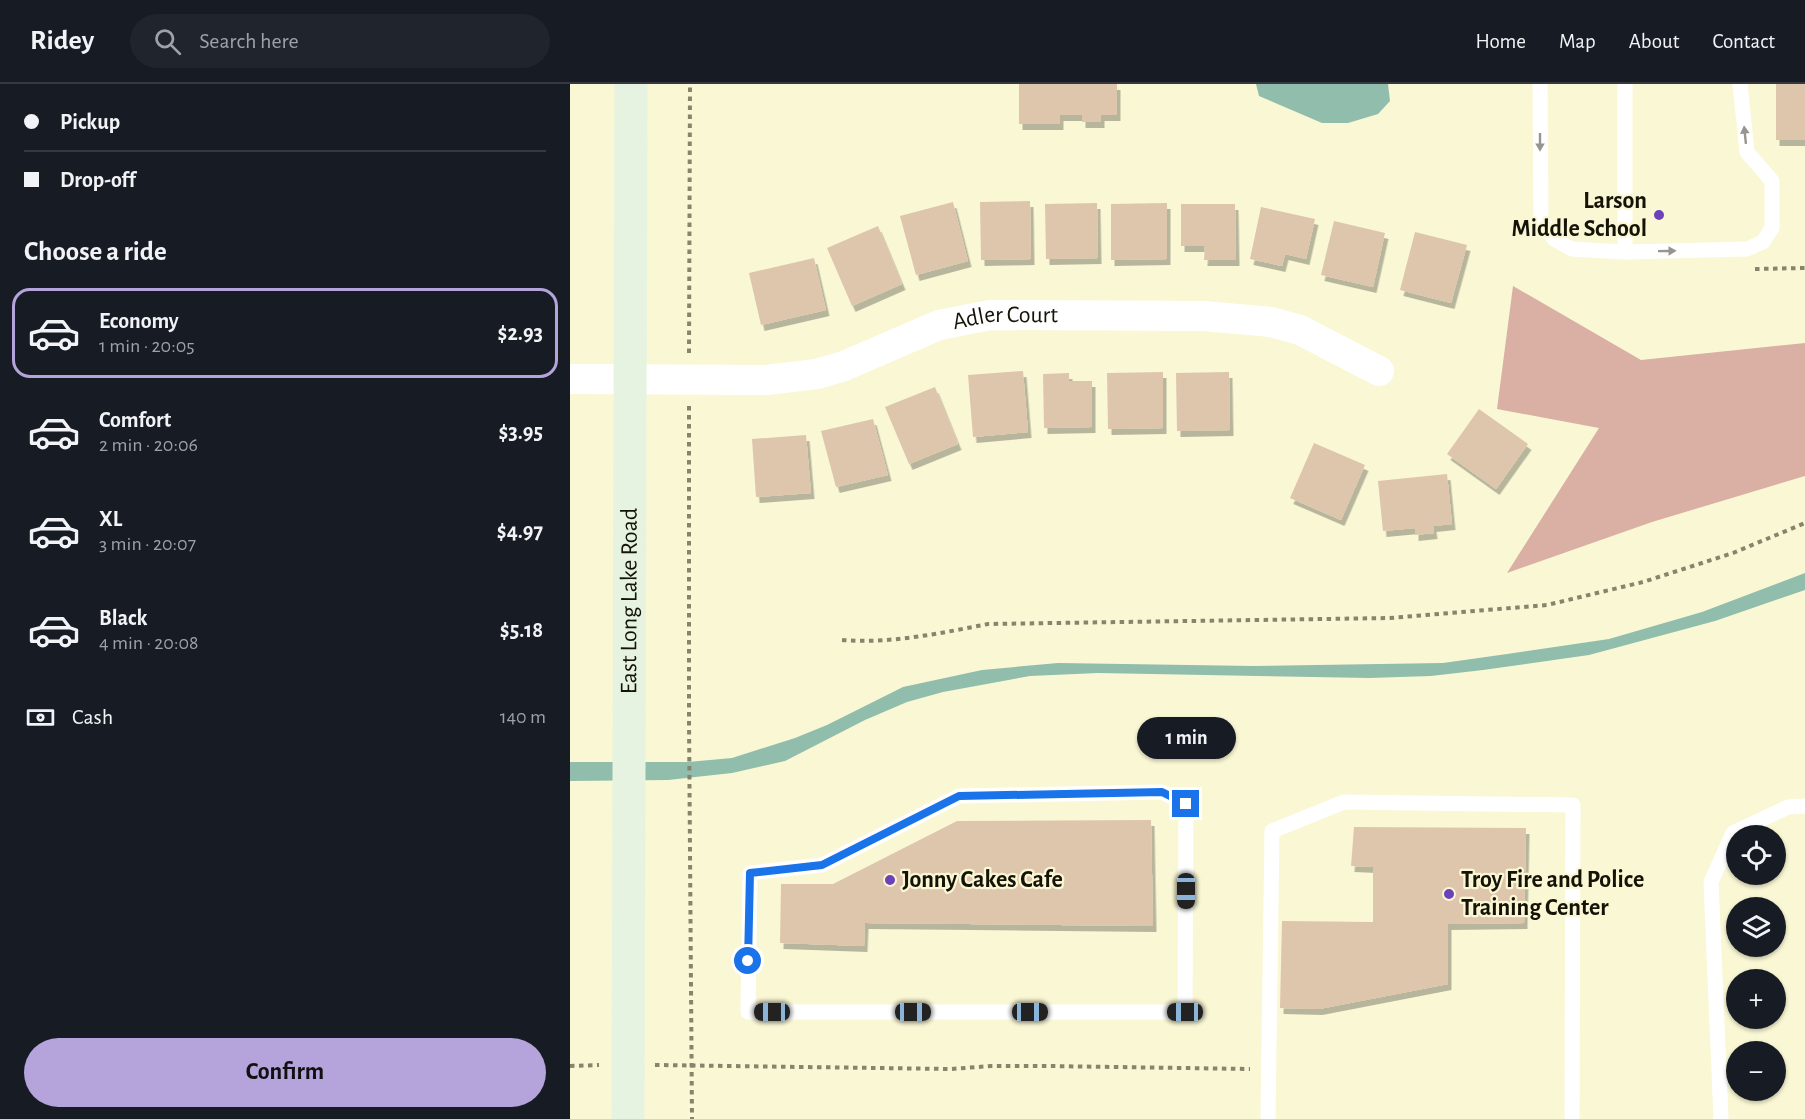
<!DOCTYPE html>
<meta charset="utf-8">
<style>
:root{--surface:#171b24;--page:#20242c;--text:#f1f3f6;--muted:#9ea1a6;--line:#363941;--accent:#b5a3db}
body{margin:0;font-family:"Alegreya Sans",sans-serif;background:var(--page);color:var(--text);height:100vh;display:flex;flex-direction:column;font-size:22px;white-space:nowrap}
*{box-sizing:border-box;margin:0}
p{font-size:20px;color:var(--muted)}
.icon{flex:none;width:33px;height:33px;fill:none;stroke:currentColor;stroke-width:2;stroke-linecap:round;stroke-linejoin:round}
.map{position:relative;flex:1;overflow:hidden}
.details{display:flex;flex-direction:column;background:var(--surface);width:570px}
.details>*{flex:none}
.top-card{display:grid;align-content:center;height:132px;padding:0 24px;background:var(--surface)}
.buttons{position:absolute;left:1156px;top:741px;display:grid;gap:12px}
.buttons a{display:grid;place-items:center;width:60px;height:60px;border-radius:50%;background:var(--surface);box-shadow:0 2px 4px #0004;font-size:30px}
.end{position:absolute;width:27px;height:27px;margin:-14px;border:8px solid #1a73e8;background:#fff;box-shadow:0 0 0 3px #fff}
.from{border-radius:50%}
.bubble{position:absolute;height:42px;border-radius:21px;background:var(--surface);box-shadow:0 2px 4px #0004;font-size:20px;font-weight:700;line-height:42px;text-align:center}
.car{position:absolute;width:18px;height:36px;margin:-18px -9px;border-radius:8px;box-shadow:0 0 4px 2px #0007;background:linear-gradient(#222 24%,#8ab4d8 0 40%,#222 0 76%,#8ab4d8 0 86%,#222 0)}
.top-card b{display:flex;align-items:center;gap:21px;height:57px;font-size:22px}
.top-card b+b{border-top:2px solid var(--line)}
.top-card i{width:15px;height:15px;background:var(--text)}
ul{padding:0;list-style:none}
li{display:flex;align-items:center;gap:18px;height:90px;margin:0 12px 9px;padding:0 12px;border:3px solid transparent;border-radius:18px}
li div{flex:1}
li b{display:block;font-size:22px}
li em{font-style:normal;font-weight:700}
li.on{border-color:var(--accent)}
li>.icon{width:54px;height:54px;stroke-width:1.5}
h2{padding:0 24px;font-size:27px;line-height:72px}
.pay{display:flex;align-items:center;gap:15px;height:66px;padding:0 24px;font-size:22px}
.pay p{margin-inline-start:auto}
.action{display:flex;gap:12px;margin-top:auto;padding:12px 24px}
.action a{flex:1;height:69px;border-radius:36px;background:var(--accent);color:#111;font-size:24px;font-weight:700;line-height:69px;text-align:center}
header{display:flex;align-items:center;gap:36px;box-sizing:border-box;height:84px;padding:0 30px;background:var(--surface);border-bottom:2px solid var(--line)}
header strong{font-size:28px}
nav{display:flex;gap:33px;margin-inline-start:auto;font-size:21px}
.search{width:420px;height:54px;background:var(--page);display:flex;align-items:center;gap:15px;box-sizing:border-box;padding:0 21px;border-radius:33px;color:var(--muted);font-size:22px}
main{display:flex;flex:1;min-height:0}
.map>svg:first-child{display:block}
</style>
<header>
<strong>Ridey</strong>
<div class="search"><svg class="icon" aria-label="search" viewBox="0 0 24 24"><circle cx="10" cy="10" r="6"/><path d="M15 15l6 6"/></svg>Search here</div>
<nav><a>Home</a><a>Map</a><a>About</a><a>Contact</a></nav>
</header>
<main>
<section class="details">
<div class="top-card">
<b><i class="from"></i>Pickup</b>
<b><i></i>Drop-off</b>
</div>
<h2>Choose a ride</h2>
<ul>
<li class="on"><svg class="icon" aria-label="car" viewBox="0 0 24 24"><path d="M5 17H2v-5l4-1 3-4h7l3 4 3 1v5h-3M9 17h6M6 11h13"/><circle cx="7" cy="17" r="2"/><circle cx="17" cy="17" r="2"/></svg><div><b>Economy</b><p>1 min · 20:05</p></div><em>$2.93</em></li>
<li><svg class="icon" aria-label="car" viewBox="0 0 24 24"><path d="M5 17H2v-5l4-1 3-4h7l3 4 3 1v5h-3M9 17h6M6 11h13"/><circle cx="7" cy="17" r="2"/><circle cx="17" cy="17" r="2"/></svg><div><b>Comfort</b><p>2 min · 20:06</p></div><em>$3.95</em></li>
<li><svg class="icon" aria-label="car" viewBox="0 0 24 24"><path d="M5 17H2v-5l4-1 3-4h7l3 4 3 1v5h-3M9 17h6M6 11h13"/><circle cx="7" cy="17" r="2"/><circle cx="17" cy="17" r="2"/></svg><div><b>XL</b><p>3 min · 20:07</p></div><em>$4.97</em></li>
<li><svg class="icon" aria-label="car" viewBox="0 0 24 24"><path d="M5 17H2v-5l4-1 3-4h7l3 4 3 1v5h-3M9 17h6M6 11h13"/><circle cx="7" cy="17" r="2"/><circle cx="17" cy="17" r="2"/></svg><div><b>Black</b><p>4 min · 20:08</p></div><em>$5.18</em></li>
</ul>
<div class="pay"><svg class="icon" aria-label="cash" viewBox="0 0 24 24"><path d="M3 7h18v10H3z"/><circle cx="12" cy="12" r="2"/></svg>Cash<p>140 m</p></div>
<div class="action"><a>Confirm</a></div>
</section>
<div class="map">
<svg width="1235" height="1035" viewBox="0 0 1235 1035">
<defs>
<filter id="shadow"><feDropShadow dx="3.5" dy="6" stdDeviation="0" flood-color="#0004"/></filter>
</defs>
<rect width="100%" height="100%" fill="#faf7d5"/>
<!-- forest -->
<path fill="#dab0a4" d="M943,202l128,74 164,-17v133l-153,46 -145,51 92,-145 -102,-19z"/>
<!-- water -->
<g fill="#91bdac">
<path d="M686,0h132l2,17 -12,13 -30,9h-26l-63,-27z"/>
<path d="M1235,489v17l-90,31 -126,34 -106,15 -52,6 -61,2 -272,-5 -68,3 -87,16 -36,10 -42,18 -80,41 -53,12 -64,7 -98,1v-19h118l44,-4 63,-20 32,-13 76,-38 79,-17 76,-7 195,3 190,-3 64,-9 102,-15 93,-27z"/>
</g>
<!-- building -->
<g fill="#dec6ac" filter="url(#shadow)">
<path d="M449,0h98v31h-16v7h-19v-7h-22v9h-41z"/>
<rect x="1206" y="0" width="29" height="56"/>
<path d="M460,117l1,58 -50,1 -1,-58z"/>
<path d="M383,118l15,59 -52,14 -16,-59z"/>
<path d="M527,119l1,55 -52,1 -1,-55z"/>
<path d="M597,119v56l-56,1v-56z"/>
<path d="M611,120h54l1,56h-32l1,-14h-24z"/>
<path d="M691,123l54,12 -9,40 -21,-5 -3,12 -32,-7z"/>
<path d="M764,137l51,12 -12,54 -52,-12z"/>
<path d="M308,142l24,58 -50,22 -25,-58z"/>
<path d="M845,148l52,13 -16,58 -51,-13z"/>
<path d="M244,174l12,52 -65,15 -12,-52z"/>
<path d="M453,287l5,61 -55,5 -5,-62z"/>
<path d="M593,288v56l-55,1 -1,-56z"/>
<path d="M659,288l1,58 -53,1 -1,-58z"/>
<path d="M499,289v8h23v46l-48,1 -1,-54z"/>
<path d="M365,303l23,57 -49,20 -24,-57z"/>
<path d="M909,325l49,35 -32,45 -49,-35z"/>
<path d="M303,335l15,56 -52,12 -15,-56z"/>
<path d="M236,351l5,58 -55,4 -4,-58z"/>
<path d="M744,359l51,22 -24,55 -51,-22z"/>
<path d="M877,390l5,50 -19,2 1,7 -19,2v-7l-32,3 -5,-50z"/>
<path d="M581,736l2,106 -288,-3 -1,23 -84,-3 1,-59h52l124,-63z"/>
<path d="M784,743l172,1 -2,95 -76,1v60l-129,25 -39,-1 2,-87 91,1v-55l-22,-1z"/>
</g>
<g fill="none" stroke-linecap="round" stroke-linejoin="round">
<!-- path -->
<g stroke="#87846e" stroke-width="4" stroke-dasharray="4.5 4.5" stroke-linecap="butt">
<path d="M1185,185l50,-1"/>
<path d="M119,269l1,-269"/>
<path d="M119,322v313l3,400"/>
<path d="M272,556c47,4 100,-7 146,-16l402,-6 157,-13 96,-23 90,-29 72,-30"/>
<path d="M85,981l296,4 40,-3h57l202,3"/>
<path d="M0,982l29,-1"/>
</g>
<!-- service -->
<g stroke="#fff" stroke-width="15">
<path d="M970,0l1,134 13,21 18,10 53,3 122,-3 16,-7 9,-14v-47l-25,-29 -7,-68"/>
<path d="M1055,0v168"/>
<path d="M592,708l24,12 -1,208h-437l2,-139 72,-8 137,-69z"/>
<path d="M698,1035l4,-288 72,-29 229,3 -1,314"/>
<path d="M1151,1035l-10,-237 22,-49 55,-26 17,-1"/>
</g>
<!-- minor -->
<path stroke="#fff" stroke-width="30" id="s1" d="M0,295l196,1 51,-6 27,-8 95,-41 51,-10 214,1 67,6 29,8 79,41"/>
<!-- secondary -->
<path stroke="#e6f3e0" stroke-width="33" id="s2" d="M58,1035l3,-1035"/>
</g>
<!-- one-way arrows -->
<defs><path id="oneway-solid" d="M-6-.8H1V-3.2L6.5 0L1 3.2V.8H-6Z" transform="scale(1.5)"/></defs>
<g fill="#969590">
<use href="#oneway-solid" transform="translate(1175 51) rotate(-96)"/>
<use href="#oneway-solid" transform="translate(970 58) rotate(90)"/>
<use href="#oneway-solid" transform="translate(1097 167) rotate(-1)"/>
</g>
<g fill="none" stroke-linecap="round" stroke-linejoin="round">
<!-- route -->
<path stroke="#1a73e8" stroke-width="8" d="M178,877l2,-88 72,-8 137,-69 203,-4 24,12"/>
</g>
<!-- markers -->
<g fill="#6c41b9" stroke="#faf7d5" stroke-width="2">
<circle cx="1089" cy="131" r="6"/>
<circle cx="320" cy="796" r="6"/>
<circle cx="879" cy="810" r="6"/>
</g>
<g text-anchor="middle" dominant-baseline="central" stroke-width="4.5" stroke-linejoin="round" paint-order="stroke">
<!-- poi labels -->
<g font-size="24" font-weight="bold" fill="#151308" stroke="#faf7d5" text-anchor="start">
<text x="1077" y="117" text-anchor="end">Larson<tspan x="1077" dy="28">Middle School</tspan></text>
<text x="332" y="796">Jonny Cakes Cafe</text>
<text x="891" y="796">Troy Fire and Police<tspan x="891" dy="28">Training Center</tspan></text>
</g>
<!-- street labels -->
<g font-size="24" fill="#151308" stroke="#faf7d5">
<text stroke="none"><textPath href="#s1" startOffset="446">Adler Court</textPath></text>
<text stroke="none"><textPath href="#s2" startOffset="518">East Long Lake Road</textPath></text>
</g>
</g>
</svg>
<div class="buttons">
<a><svg class="icon" aria-label="locate" viewBox="0 0 24 24"><circle cx="12" cy="12" r="6"/><path d="M12 2v4M12 18v4M2 12h4M18 12h4"/></svg></a>
<a><svg class="icon" aria-label="layers" viewBox="0 0 24 24"><path d="M12 4l9 5-9 5-9-5zM3 14l9 5 9-5"/></svg></a>
<a>+</a>
<a>−</a>
</div>
<i class="end from" style="left:178px;top:877px"></i>
<i class="end" style="left:616px;top:720px"></i>
<div class="bubble" style="left:567px;top:633px;width:99px">1 min</div>
<i class="car" style="left:616px;top:807px;rotate:180deg"></i>
<i class="car" style="left:202px;top:928px;rotate:270deg"></i>
<i class="car" style="left:343px;top:928px;rotate:90deg"></i>
<i class="car" style="left:460px;top:928px;rotate:90deg"></i>
<i class="car" style="left:615px;top:928px;rotate:270deg"></i>
</div>
</main>
